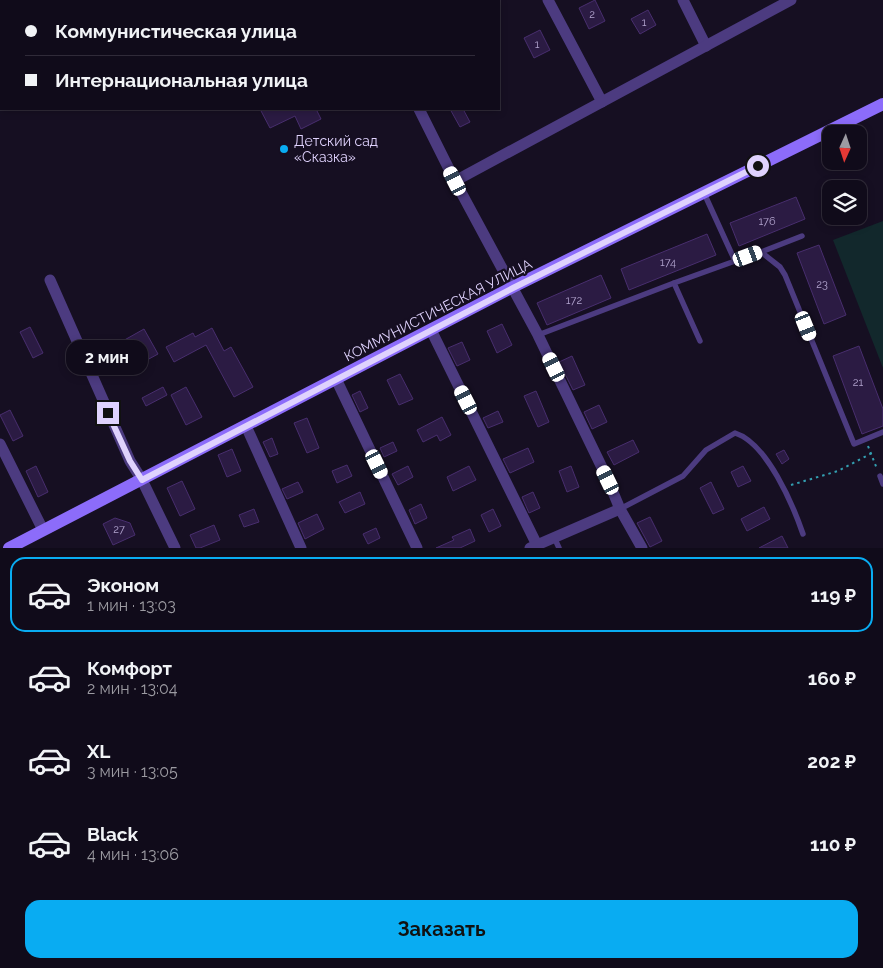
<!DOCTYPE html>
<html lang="ru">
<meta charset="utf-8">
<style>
:root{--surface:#100b1a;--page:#191423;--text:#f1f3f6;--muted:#9c9ba2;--line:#302b39;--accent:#09acf2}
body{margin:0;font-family:Raleway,sans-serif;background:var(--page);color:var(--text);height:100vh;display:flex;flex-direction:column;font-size:19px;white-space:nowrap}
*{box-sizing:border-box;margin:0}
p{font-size:16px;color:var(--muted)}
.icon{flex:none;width:28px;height:28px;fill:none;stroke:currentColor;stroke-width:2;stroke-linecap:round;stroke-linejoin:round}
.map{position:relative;height:548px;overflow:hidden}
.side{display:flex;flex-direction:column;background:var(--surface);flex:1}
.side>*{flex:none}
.guide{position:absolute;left:0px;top:0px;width:500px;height:110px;box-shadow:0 2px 8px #0003,0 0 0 1px var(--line);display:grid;align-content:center;height:110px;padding:0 25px;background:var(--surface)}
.needle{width:32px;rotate:183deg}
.controls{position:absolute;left:822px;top:125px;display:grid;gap:10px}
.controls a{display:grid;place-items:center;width:45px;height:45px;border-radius:10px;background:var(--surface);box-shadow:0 2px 8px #0003,0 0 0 1px var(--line);font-size:25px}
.end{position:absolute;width:22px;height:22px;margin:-11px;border:6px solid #dfd2fd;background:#111;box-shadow:0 0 0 2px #111}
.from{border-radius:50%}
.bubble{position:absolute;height:35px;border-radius:15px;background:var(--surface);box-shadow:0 2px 8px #0003,0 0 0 1px var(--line);font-size:16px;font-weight:700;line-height:35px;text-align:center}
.car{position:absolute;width:15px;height:30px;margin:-15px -8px;border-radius:6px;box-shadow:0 0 4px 1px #0007;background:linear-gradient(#fff 24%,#345 0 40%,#fff 0 76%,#345 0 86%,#fff 0)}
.guide b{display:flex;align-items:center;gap:18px;height:48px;font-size:19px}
.guide b+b{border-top:1px solid var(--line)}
.guide i{width:12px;height:12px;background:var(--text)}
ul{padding:9px 0 0;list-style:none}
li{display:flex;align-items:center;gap:15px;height:75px;margin:0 10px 8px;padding:0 15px;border:2px solid transparent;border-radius:15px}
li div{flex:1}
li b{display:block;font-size:19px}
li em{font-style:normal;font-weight:700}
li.selected{border-color:var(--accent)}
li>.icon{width:45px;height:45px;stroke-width:1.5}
.action{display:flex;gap:10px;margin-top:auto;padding:10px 25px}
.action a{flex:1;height:58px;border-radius:15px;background:var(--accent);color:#111;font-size:20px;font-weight:700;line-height:58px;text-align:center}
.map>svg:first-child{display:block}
</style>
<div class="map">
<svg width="883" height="548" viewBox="0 0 883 548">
<rect width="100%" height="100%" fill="#160f22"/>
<!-- green -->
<path fill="#12282c" d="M883,221v147l-50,-128z"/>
<!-- building -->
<g fill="#2b1b43" stroke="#482e6e">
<path d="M595,0l10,21 -16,8 -10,-21z"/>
<path d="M648,10l8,15 -16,9 -9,-15z"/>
<path d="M540,30l10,20 -16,8 -10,-20z"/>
<path d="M260,109h56l5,10 -20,10 -6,-13 -25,12z"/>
<path d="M450,109h13l7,13 -10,5z"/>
<path d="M796,197l9,22 -66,27 -9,-23z"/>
<path d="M707,234l9,21 -87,35 -8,-21z"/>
<path d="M819,245l27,70 -22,9 -27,-71z"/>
<path d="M601,275l10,23 -64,27 -10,-22z"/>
<path d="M502,324l10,21 -15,8 -10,-22z"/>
<path d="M30,327l13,26 -10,5 -13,-26z"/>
<path d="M212,328l12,23 7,-4 22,40 -19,10 -28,-52 -32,17 -8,-15 27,-14 2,4z"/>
<path d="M144,329l14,25 -33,18 -13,-25z"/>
<path d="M462,342l8,18 -13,6 -9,-18z"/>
<path d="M859,346l24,63v17l-21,8 -29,-78z"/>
<path d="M572,356l13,29 -12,5 -14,-28z"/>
<path d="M400,374l13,25 -14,6 -12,-25z"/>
<path d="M163,387l4,8 -21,11 -4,-8z"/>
<path d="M186,387l16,30 -16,8 -15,-30z"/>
<path d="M360,391l8,17 -8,4 -8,-17z"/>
<path d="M536,391l13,31 -11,5 -14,-31z"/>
<path d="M599,405l8,17 -15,7 -8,-17z"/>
<path d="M10,410l13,26 -10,5 -13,-26z"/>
<path d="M498,411l5,11 -15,6 -5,-10z"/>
<path d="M442,417l9,18 -11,6 -3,-6 -14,7 -6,-12z"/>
<path d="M307,418l12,30 -12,5 -13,-30z"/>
<path d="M272,438l6,16 -8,3 -7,-15z"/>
<path d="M633,440l6,12 -25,13 -7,-13z"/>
<path d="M393,442l4,9 -13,6 -4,-9z"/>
<path d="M528,448l6,14 -24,11 -7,-14z"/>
<path d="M232,449l9,22 -14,6 -9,-22z"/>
<path d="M784,450l5,9 -7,5 -6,-10z"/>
<path d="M347,465l5,11 -15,7 -5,-12z"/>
<path d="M36,466l12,26 -10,5 -12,-26z"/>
<path d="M408,466l5,11 -15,8 -6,-11z"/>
<path d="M469,466l7,14 -23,11 -6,-14z"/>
<path d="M571,466l8,21 -12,5 -8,-21z"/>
<path d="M743,466l8,15 -13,6 -7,-15z"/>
<path d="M182,481l13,28 -15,7 -13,-28z"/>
<path d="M298,482l5,10 -16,7 -5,-10z"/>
<path d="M711,482l13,27 -11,5 -13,-26z"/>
<path d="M360,492l5,12 -20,9 -6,-11z"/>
<path d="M533,492l7,16 -11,5 -7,-16z"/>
<path d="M421,504l6,14 -12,6 -6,-14z"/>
<path d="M764,507l6,12 -23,12 -6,-12z"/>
<path d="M254,509l5,13 -15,5 -5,-12z"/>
<path d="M493,509l8,17 -12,6 -8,-17z"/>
<path d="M317,514l7,15 -19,10 -7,-16z"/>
<path d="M650,517l12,24 -12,6 -13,-24z"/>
<path d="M115,518l15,5 5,12 -22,10 -10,-21z"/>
<path d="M214,525l6,15 -20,8h-4l-6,-13z"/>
<path d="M376,528l4,10 -12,6 -5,-10z"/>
<path d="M470,529l5,12 -15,7h-24l18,-8 -2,-3z"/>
<path d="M782,536l6,12h-29z"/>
</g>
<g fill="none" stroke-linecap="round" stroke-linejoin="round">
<!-- path -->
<g stroke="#339eb0" stroke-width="2" stroke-dasharray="2.5 4" stroke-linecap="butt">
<path d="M868,446l9,23"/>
<path d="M791,485l47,-14 34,-18"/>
</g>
<!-- lane -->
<g stroke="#4c3b80" stroke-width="5.5">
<path d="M761,252l41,-16"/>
<path d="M735,261l26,-9 19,15 5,8 69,169 29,-12"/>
<path d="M538,335l136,-52"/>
<path d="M700,341l-26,-58 61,-22 -31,-68"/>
<path d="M880,476l3,8"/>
<path d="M620,509l63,-33 23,-26 29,-17c32,10 58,72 68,101"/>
<path d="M554,537l5,11"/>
</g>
<!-- street -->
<g stroke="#4c3b80" stroke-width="11">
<path d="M365,0v1"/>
<path d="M548,0l54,102"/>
<path d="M683,0l23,46"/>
<path d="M156,1l3,-1"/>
<path d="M0,80l1,-1"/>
<path d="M419,109l36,72 83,154 70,145 12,29 22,39"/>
<path d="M455,181l336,-181"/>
<path d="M50,280l80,181 12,19 33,68"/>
<path d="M431,330l106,215"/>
<path d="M336,379l81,169"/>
<path d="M246,426l55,122"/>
<path d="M0,444l43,86"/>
<path d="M530,548l90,-39"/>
</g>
<!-- secondary -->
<path stroke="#8c6cfa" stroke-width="12" d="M9,548l504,-261 370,-183"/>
</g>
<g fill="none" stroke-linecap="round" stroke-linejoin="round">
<!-- route -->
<path stroke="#dfd2fd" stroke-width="6" d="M108,413l22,48 12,19 371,-192 245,-122"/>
</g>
<!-- markers -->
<circle fill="#09acf2" stroke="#160f22" stroke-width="2" cx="284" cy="149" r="5"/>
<g text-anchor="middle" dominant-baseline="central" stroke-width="4.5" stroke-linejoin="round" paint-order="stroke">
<!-- number labels -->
<g font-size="11" fill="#b2a4ce">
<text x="592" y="14">2</text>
<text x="644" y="22">1</text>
<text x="537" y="44">1</text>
<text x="767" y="221">176</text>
<text x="668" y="262">174</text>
<text x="822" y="284">23</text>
<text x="574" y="300">172</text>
<text x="858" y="382">21</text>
<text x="119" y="529">27</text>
</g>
<!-- poi labels -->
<g font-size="14" fill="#dfd2fd" stroke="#160f22" text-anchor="start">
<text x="294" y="141">Детский сад<tspan x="294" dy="16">«Сказка»</tspan></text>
</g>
<!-- street labels -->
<g font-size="14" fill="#dfd2fd" stroke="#160f22">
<text transform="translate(438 310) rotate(-27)">КОММУНИСТИЧЕСКАЯ УЛИЦА</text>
</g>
</g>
</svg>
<div class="controls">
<a><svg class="needle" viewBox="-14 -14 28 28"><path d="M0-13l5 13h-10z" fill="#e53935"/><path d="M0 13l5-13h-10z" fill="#9c9ba2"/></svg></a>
<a><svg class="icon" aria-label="layers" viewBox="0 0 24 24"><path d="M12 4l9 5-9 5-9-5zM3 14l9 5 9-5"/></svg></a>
</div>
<i class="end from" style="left:758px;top:166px"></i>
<i class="end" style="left:108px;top:413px"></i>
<div class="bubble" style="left:66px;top:340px;width:82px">2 мин</div>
<i class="car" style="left:455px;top:181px;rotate:333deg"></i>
<i class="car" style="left:748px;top:256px;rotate:70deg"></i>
<i class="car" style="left:806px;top:326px;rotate:158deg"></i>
<i class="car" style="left:554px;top:367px;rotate:334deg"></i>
<i class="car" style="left:466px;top:400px;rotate:333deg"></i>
<i class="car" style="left:377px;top:464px;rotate:154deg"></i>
<i class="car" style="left:608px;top:480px;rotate:334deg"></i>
<div class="guide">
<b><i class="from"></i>Коммунистическая улица</b>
<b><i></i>Интернациональная улица</b>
</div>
</div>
<section class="side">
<ul>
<li class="selected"><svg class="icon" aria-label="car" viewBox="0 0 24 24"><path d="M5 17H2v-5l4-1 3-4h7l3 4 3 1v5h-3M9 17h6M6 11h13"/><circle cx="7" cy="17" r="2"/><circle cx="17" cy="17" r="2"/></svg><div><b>Эконом</b><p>1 мин · 13:03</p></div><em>119 ₽</em></li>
<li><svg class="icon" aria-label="car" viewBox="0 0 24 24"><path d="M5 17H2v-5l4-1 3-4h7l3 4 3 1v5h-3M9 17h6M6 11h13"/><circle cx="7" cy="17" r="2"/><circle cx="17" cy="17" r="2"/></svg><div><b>Комфорт</b><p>2 мин · 13:04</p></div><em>160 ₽</em></li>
<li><svg class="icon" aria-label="car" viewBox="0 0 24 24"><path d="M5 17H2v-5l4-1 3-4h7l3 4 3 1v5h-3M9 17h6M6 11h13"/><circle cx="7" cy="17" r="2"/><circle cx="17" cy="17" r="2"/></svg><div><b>XL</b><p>3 мин · 13:05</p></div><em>202 ₽</em></li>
<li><svg class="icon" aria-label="car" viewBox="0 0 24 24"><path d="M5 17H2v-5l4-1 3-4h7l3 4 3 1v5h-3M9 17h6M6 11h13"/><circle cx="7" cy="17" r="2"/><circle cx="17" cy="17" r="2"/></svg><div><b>Black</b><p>4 мин · 13:06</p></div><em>110 ₽</em></li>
</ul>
<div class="action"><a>Заказать</a></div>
</section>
